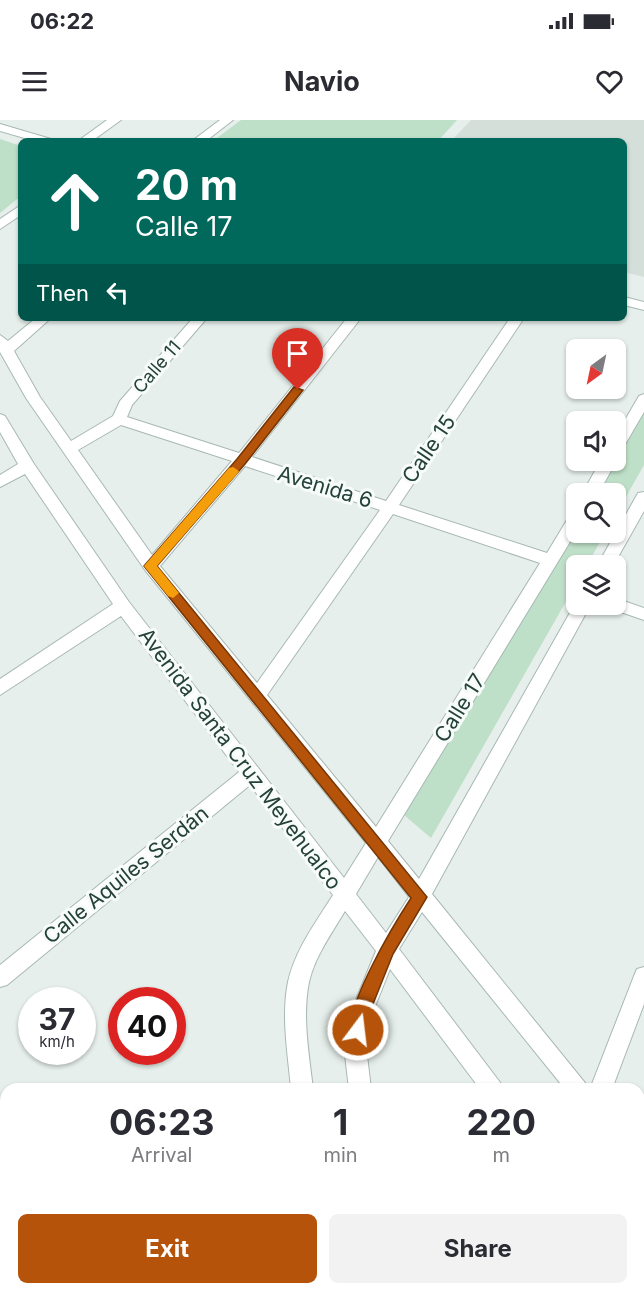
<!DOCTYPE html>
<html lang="en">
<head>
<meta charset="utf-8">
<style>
	:root { --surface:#fff; --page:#f2f2f3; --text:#2b2b33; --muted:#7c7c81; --accent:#b45309 }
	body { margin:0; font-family:Inter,sans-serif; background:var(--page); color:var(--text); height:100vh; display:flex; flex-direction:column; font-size:22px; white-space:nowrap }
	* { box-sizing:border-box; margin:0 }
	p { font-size:20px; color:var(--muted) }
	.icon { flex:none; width:33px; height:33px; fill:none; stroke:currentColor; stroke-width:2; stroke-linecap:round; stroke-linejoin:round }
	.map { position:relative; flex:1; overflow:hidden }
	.side { position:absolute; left:0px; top:963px; width:645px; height:212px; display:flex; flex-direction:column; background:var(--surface); border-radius:18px 18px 0 0; box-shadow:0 2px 4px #0004 }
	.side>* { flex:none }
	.top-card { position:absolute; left:18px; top:18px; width:609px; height:183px; border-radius:9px; box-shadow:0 2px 4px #0004; background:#00695c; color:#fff; overflow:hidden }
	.needle { width:39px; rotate:213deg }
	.buttons { position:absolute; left:566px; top:219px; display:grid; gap:12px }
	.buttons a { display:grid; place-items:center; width:60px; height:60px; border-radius:9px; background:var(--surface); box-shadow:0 2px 4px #0004; font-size:30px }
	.speed { position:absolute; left:18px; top:867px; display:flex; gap:12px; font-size:30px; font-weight:700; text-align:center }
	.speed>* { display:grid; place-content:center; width:78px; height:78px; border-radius:50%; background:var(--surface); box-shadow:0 2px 4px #0004; line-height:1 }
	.speed small { font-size:15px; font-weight:400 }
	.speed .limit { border:9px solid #d22; background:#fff; color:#111 }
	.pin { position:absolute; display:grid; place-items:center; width:51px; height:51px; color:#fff; margin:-62px -26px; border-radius:50% 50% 50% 0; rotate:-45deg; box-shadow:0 0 6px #0007 }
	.pin .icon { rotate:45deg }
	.me { position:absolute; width:66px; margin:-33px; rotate:15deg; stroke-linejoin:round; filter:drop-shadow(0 0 4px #0008) }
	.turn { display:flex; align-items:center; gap:21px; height:126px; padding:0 18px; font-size:27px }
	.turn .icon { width:78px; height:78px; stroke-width:2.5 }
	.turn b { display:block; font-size:42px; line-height:51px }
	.then { display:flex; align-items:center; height:57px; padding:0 18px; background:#0003; gap:12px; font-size:22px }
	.eta { display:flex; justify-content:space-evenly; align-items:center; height:102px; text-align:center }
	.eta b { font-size:36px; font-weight:700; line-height:42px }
	.cta { display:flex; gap:12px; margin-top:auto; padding:12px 18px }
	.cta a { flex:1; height:69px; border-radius:9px; background:var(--accent); color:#fff; font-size:24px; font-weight:700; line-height:69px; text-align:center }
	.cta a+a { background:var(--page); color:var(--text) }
	.status { display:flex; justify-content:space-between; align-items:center; height:42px; padding:0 30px; background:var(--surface); direction:ltr }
	.status svg { height:16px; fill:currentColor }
	header { display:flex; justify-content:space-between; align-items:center; height:78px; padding:0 18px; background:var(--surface); font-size:27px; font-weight:700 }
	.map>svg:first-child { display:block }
</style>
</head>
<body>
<div class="status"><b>06:22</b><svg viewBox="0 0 49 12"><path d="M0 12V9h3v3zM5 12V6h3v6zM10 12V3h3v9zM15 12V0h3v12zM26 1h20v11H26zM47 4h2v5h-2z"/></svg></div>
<header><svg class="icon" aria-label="menu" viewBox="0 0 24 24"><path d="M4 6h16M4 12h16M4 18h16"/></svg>Navio<svg class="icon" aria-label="heart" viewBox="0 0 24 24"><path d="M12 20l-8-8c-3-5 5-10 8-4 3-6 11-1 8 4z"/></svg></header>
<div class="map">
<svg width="644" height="1174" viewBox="0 0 644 1174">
	<rect width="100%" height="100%" fill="#e6efeb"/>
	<polygon fill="#d4dfda" points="471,0 644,0 644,157 624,152 624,21 451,21"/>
	<g fill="#bfe0c8">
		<polygon points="241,0 457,0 438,21 213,21"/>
		<polygon points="0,19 21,26 21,76 0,93"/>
		<polygon points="644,292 644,345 615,396 615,374 595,374"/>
		<polygon points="576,406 576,412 605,413 587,445 576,446 576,464 431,718 404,695"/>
	</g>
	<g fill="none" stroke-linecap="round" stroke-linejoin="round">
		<defs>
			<g id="minor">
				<polygon points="107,0 121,0 92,21 78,21"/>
				<polygon points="220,0 233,0 206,21 192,21"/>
				<polygon points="0,4 51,19 53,21 35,21 0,11"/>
				<polygon points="21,85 21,95 0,109 0,99"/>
				<polygon points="624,177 644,182 644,190 624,185"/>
				<path d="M36,198H51L14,231L40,277L71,321L113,296L120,281L193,198H207L132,285L127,297L239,333L347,198H361L252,337L386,381L510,198H524L399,385L547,433L570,395L576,394V412L388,721L419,759L576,482V484H591L432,774L590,969L634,856L637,849L644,847V884L612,969H565L422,792L399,829L505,969H480L390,849L372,894L366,927L371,969H349L344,927L350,894L376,831L345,791C332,813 315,836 309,862C302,897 309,934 313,969H291C288,934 281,897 288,862C295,830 316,802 333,775L250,665L7,865L0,867V845L239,652L121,496L0,575V559L113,484L25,354L0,367V355L18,344L0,312V294L5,296L34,344L129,482L344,758L366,723L145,450L26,278L0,232V215L8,221ZM121,305L232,341L152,435L78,330ZM245,346L380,390L257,563L160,446ZM393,394L540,443L376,707L267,575ZM378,737L409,777L386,813L356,774Z"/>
				<polygon points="644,274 644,292 620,333 615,335 615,317 639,276"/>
				<polygon points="615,337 617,340 598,374 582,374 601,340 615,340"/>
				<polygon points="644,372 644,391 613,446 597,446 638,373"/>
				<polygon points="615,478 644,488 644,500 609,488 607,484 615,484"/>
				<polygon points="639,1030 644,1032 644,1058 639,1056"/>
				<polygon points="0,1139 6,1141 6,1168 31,1168 33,1174 6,1174 0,1168"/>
				<polygon points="639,1144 644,1146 644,1174 633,1168 639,1168"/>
				<polygon points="309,1168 333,1168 334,1174 310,1174"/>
				<rect x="374" y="1168" width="24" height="6"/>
				<polygon points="557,1168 584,1168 582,1174 555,1174"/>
			</g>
		</defs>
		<use href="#minor" stroke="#a8b8b2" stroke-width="2"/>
		<use href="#minor" fill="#fff" fill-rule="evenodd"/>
	</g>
	<path fill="#b45309" stroke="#753606" stroke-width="1.5" d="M294,267L303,270L245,344L157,446L427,777L393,834L369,894L364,916L358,918L352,916C341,891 396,801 411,778L144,446L237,339Z"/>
	<polygon fill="#f59e0b" points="233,347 239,351 237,354 157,446 179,473 173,478 168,476 144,446 229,348"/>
	<g text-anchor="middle" stroke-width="6" stroke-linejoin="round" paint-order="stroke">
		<g font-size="18" fill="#24423a" stroke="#f7fbf9">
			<text transform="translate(157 247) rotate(-49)" y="6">Calle 11</text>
		</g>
		<g font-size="21" fill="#24423a" stroke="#f7fbf9">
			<text transform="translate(429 329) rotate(-56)" y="7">Calle 15</text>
			<text transform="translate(325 367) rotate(17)" y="7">Avenida 6</text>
			<text transform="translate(460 588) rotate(-58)" y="7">Calle 17</text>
			<text transform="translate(240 639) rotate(53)" y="7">Avenida Santa Cruz Meyehualco</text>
			<text transform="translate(126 755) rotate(-39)" y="7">Calle Aquiles Serdán</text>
		</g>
	</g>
</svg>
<div class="buttons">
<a><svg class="needle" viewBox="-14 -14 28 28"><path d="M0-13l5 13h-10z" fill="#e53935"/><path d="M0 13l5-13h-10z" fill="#7c7c81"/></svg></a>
<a><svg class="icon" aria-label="sound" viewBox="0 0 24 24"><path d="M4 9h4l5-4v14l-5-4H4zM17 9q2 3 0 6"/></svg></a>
<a><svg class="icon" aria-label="search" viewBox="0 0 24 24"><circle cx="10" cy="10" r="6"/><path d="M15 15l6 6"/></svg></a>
<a><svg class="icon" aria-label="layers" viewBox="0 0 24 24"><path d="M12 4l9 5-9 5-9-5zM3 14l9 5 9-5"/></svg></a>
</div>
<div class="speed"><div>37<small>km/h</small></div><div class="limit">40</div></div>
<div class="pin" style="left:298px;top:270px;background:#d93025"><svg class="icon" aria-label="arrive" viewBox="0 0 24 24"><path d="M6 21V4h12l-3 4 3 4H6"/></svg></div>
<svg class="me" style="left:358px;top:910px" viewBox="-20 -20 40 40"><circle r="17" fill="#b45309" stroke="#fff" stroke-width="3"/><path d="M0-11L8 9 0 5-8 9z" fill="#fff"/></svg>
<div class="top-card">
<div class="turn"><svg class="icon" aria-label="ahead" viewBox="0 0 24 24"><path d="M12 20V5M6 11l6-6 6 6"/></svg><div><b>20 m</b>Calle 17</div></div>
<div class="then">Then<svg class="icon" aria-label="left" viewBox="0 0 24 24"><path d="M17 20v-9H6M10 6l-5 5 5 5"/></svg></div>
</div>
<section class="side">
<div class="eta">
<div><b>06:23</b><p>Arrival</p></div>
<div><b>1</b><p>min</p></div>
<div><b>220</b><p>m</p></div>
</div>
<div class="cta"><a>Exit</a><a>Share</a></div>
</section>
</div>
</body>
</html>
